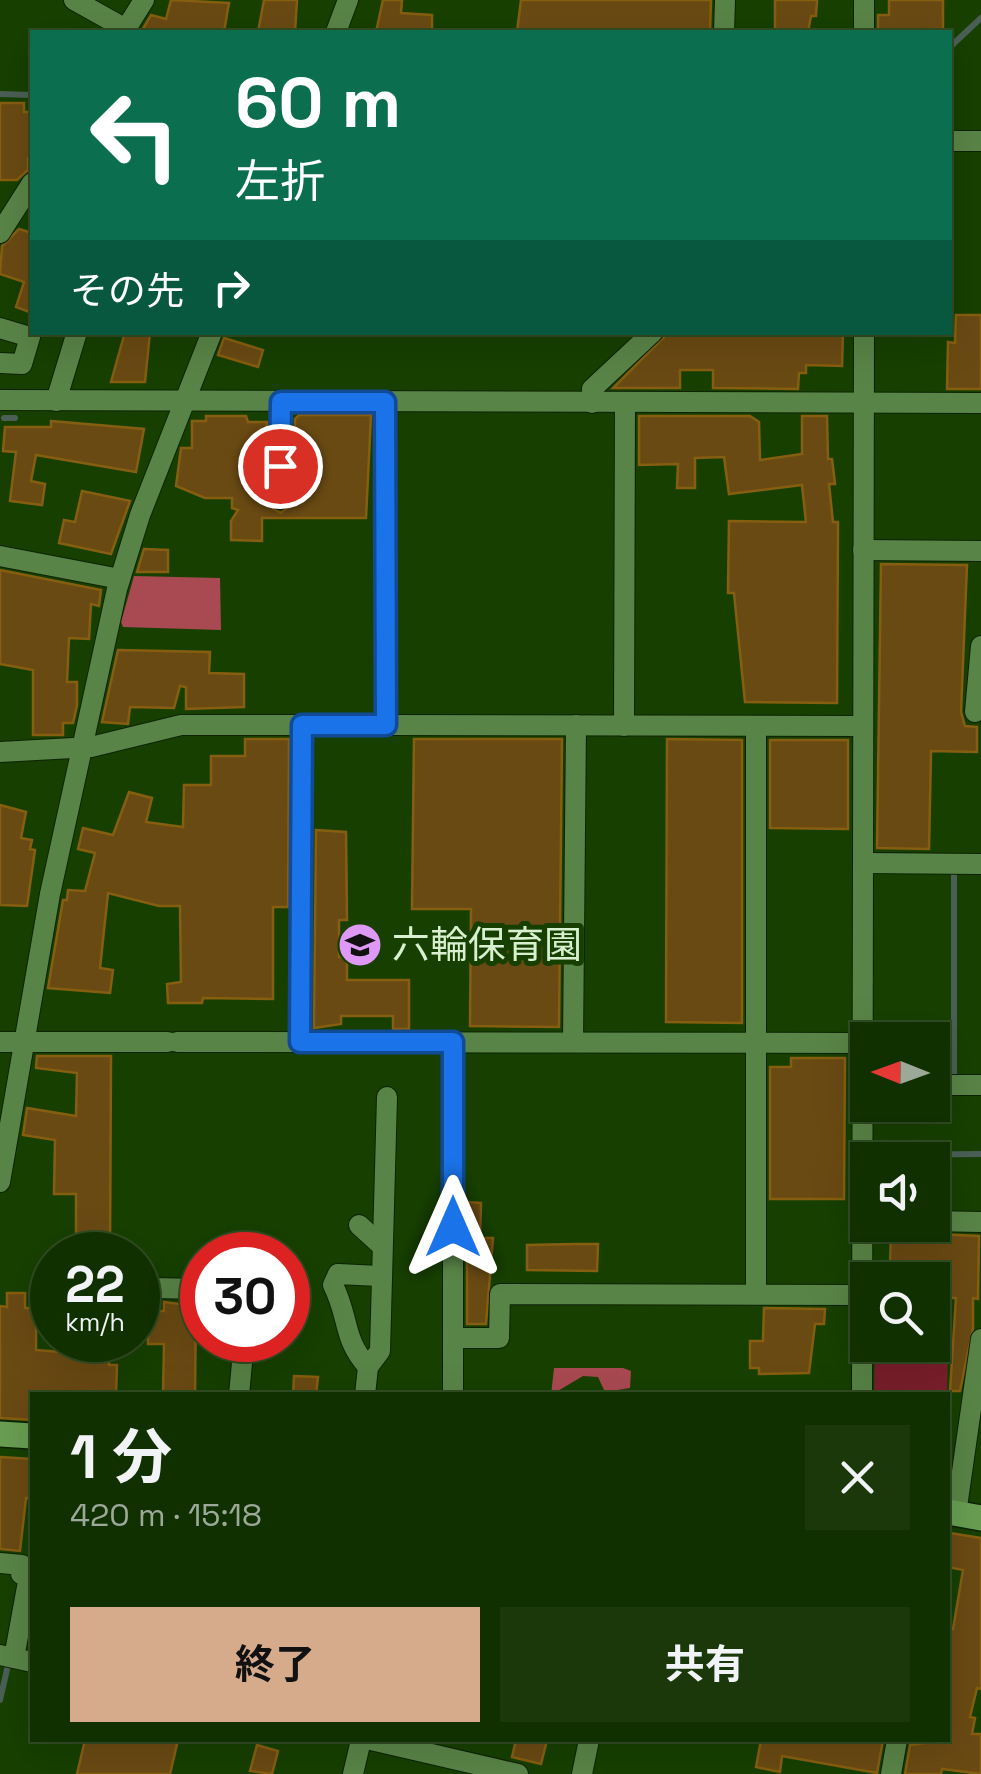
<!DOCTYPE html>
<html lang="ja">
<head>
<meta charset="utf-8">
<style>
	:root { --surface:#113000; --page:#1a380a; --text:#f1f3f6; --muted:#9ca999; --line:#304b22; --accent:#d6ab8b }
	body { margin:0; font-family:"Space Grotesk","Noto Sans JP",sans-serif; background:var(--page); color:var(--text); height:100vh; display:flex; flex-direction:column; font-size:38px; white-space:nowrap }
	* { box-sizing:border-box; margin:0 }
	p { font-size:32px; color:var(--muted) }
	.icon { flex:none; width:55px; height:55px; fill:none; stroke:currentColor; stroke-width:2; stroke-linecap:round; stroke-linejoin:round }
	.map { position:relative; flex:1; overflow:hidden }
	.drawer { position:absolute; left:30px; top:1392px; width:920px; height:350px; display:flex; flex-direction:column; background:var(--surface); border-radius:0px; box-shadow:0 10px 40px #0002,0 0 0 2px var(--line) }
	.drawer>* { flex:none }
	.top-card { position:absolute; left:30px; top:30px; width:922px; height:305px; border-radius:0px; box-shadow:0 10px 40px #0002,0 0 0 2px var(--line); background:#0b6e4f; color:#fff; overflow:hidden }
	.needle { width:65px; rotate:271deg }
	.fabs { position:absolute; left:850px; top:1022px; display:grid; gap:20px }
	.fabs a { display:grid; place-items:center; width:100px; height:100px; border-radius:0px; background:var(--surface); box-shadow:0 10px 40px #0002,0 0 0 2px var(--line); font-size:50px }
	.speed { position:absolute; left:30px; top:1232px; display:flex; gap:20px; font-size:50px; font-weight:700; text-align:center }
	.speed>* { display:grid; place-content:center; width:130px; height:130px; border-radius:50%; background:var(--surface); box-shadow:0 10px 40px #0002,0 0 0 2px var(--line); line-height:1 }
	.speed small { font-size:25px; font-weight:400 }
	.speed .limit { border:15px solid #d22; background:#fff; color:#111 }
	.pin { position:absolute; display:grid; place-items:center; width:85px; height:85px; color:#fff; margin:-42px; border:5px solid #fff; border-radius:50%; box-shadow:0 2px 10px #0007 }
	.me { position:absolute; width:110px; margin:-55px; rotate:0deg; stroke-linejoin:round; filter:drop-shadow(0 0 8px #0008) }
	.turn { display:flex; align-items:center; gap:35px; height:210px; padding:0 40px; font-size:45px }
	.turn .icon { width:130px; height:130px; stroke-width:2.5 }
	.turn b { display:block; font-size:70px; line-height:85px }
	.then { display:flex; align-items:center; height:95px; padding:0 40px; background:#0003; gap:20px; font-size:38px }
	.round { display:grid; place-items:center; flex:none; width:105px; height:105px; border-radius:0px; background:var(--page) }
	.head { display:flex; align-items:center; justify-content:space-between; height:170px; padding:0 40px }
	h1 { font-size:60px; font-weight:700; line-height:75px }
	.button { display:flex; gap:20px; margin-top:auto; padding:20px 40px }
	.button a { flex:1; height:115px; border-radius:0px; background:var(--accent); color:#111; font-size:40px; font-weight:700; line-height:115px; text-align:center }
	.button a+a { background:var(--page); color:var(--text) }
	.map>svg:first-child { display:block }
</style>
</head>
<body>
<div class="map">
<svg width="981" height="1774" viewBox="0 0 981 1774">
	<rect width="100%" height="100%" fill="#174000"/>
	<polygon fill="#7b1f2c" points="948,1343 947,1395 874,1395 875,1345"/>
	<g fill="#a94951">
		<polygon points="134,576 220,578 221,630 123,627 121,622"/>
		<polygon points="554,1368 623,1368 631,1371 630,1388 605,1392 598,1377 583,1376 551,1395"/>
	</g>
	<g fill="none" stroke-linecap="round" stroke-linejoin="round">
		<g stroke="#4b5f56" stroke-width="6">
			<polyline points="950,47 981,18"/>
			<polyline points="0,94 32,95"/>
			<polyline points="4,418 15,418"/>
			<polyline points="954,1079 954,871"/>
			<polyline points="879,1155 981,1154"/>
			<polyline points="0,1700 8,1665"/>
		</g>
	</g>
	<g fill="#6a4a13" stroke="#865e0f" stroke-width="2.5">
		<polygon points="171,0 229,3 224,32 141,32 151,15 166,19"/>
		<polygon points="264,0 297,0 295,32 258,32"/>
		<polygon points="383,0 402,0 401,13 432,15 432,32 376,32"/>
		<polygon points="521,0 711,0 710,32 517,32"/>
		<polygon points="775,0 817,0 816,16 811,16 808,32 775,32"/>
		<polygon points="889,0 943,0 943,29 878,32 878,15 889,15"/>
		<polygon points="0,103 24,103 24,112 32,112 32,158 28,158 28,170 17,180 0,180"/>
		<polygon points="19,229 32,233 32,313 16,307 24,282 0,274 2,246"/>
		<polygon points="956,315 981,315 981,389 947,389 948,342 955,343"/>
		<polygon points="125,332 150,332 145,382 111,382"/>
		<polygon points="669,332 843,332 842,366 806,365 806,373 799,373 798,389 713,388 713,370 680,370 680,388 613,388"/>
		<polygon points="224,338 263,350 258,367 218,355"/>
		<polygon points="299,415 371,415 366,518 262,518 262,541 231,540 231,521 238,510 232,508 232,498 205,498 176,486 181,448 192,448 192,421 206,421 206,416 246,416 248,422 267,422 262,502 281,513 294,500 295,419"/>
		<polygon points="639,416 750,416 759,422 760,460 802,454 802,416 827,416 828,459 832,459 835,484 829,484 833,522 838,522 837,703 745,702 734,593 728,593 729,521 806,522 802,485 729,494 724,457 695,458 695,488 677,488 678,464 639,465"/>
		<polygon points="51,421 144,429 136,472 36,455 31,481 45,484 42,505 10,501 16,452 3,451 5,427 51,427"/>
		<polygon points="82,491 130,501 111,554 59,543 64,520 75,522"/>
		<polygon points="144,549 168,550 168,572 137,572"/>
		<polygon points="881,564 967,565 961,712 965,726 977,727 977,752 931,751 929,849 877,848"/>
		<polygon points="0,570 101,590 99,606 91,604 89,639 69,638 67,682 77,682 77,705 73,723 63,723 63,735 33,735 33,670 0,664"/>
		<polygon points="118,650 210,652 209,673 244,674 244,707 186,709 186,687 180,686 174,708 130,707 128,724 102,722"/>
		<polygon points="245,739 289,739 288,907 273,907 273,999 203,998 202,1003 168,1003 167,984 181,982 180,906 159,906 108,893 100,968 113,970 110,993 48,988 63,900 67,900 68,890 85,891 95,853 78,849 83,828 113,835 129,792 152,798 146,822 183,827 184,785 211,785 211,756 245,756"/>
		<polygon points="414,739 562,739 559,1027 470,1026 471,909 412,909"/>
		<polygon points="667,739 742,740 742,1023 666,1022"/>
		<polygon points="770,740 848,740 848,829 770,828"/>
		<polygon points="0,805 26,812 21,838 32,840 30,849 35,850 27,906 0,905"/>
		<polygon points="316,830 346,832 347,920 339,920 339,957 347,957 347,980 409,980 409,1029 393,1029 393,1016 341,1016 341,1024 314,1028"/>
		<polygon points="37,1056 111,1056 110,1255 76,1255 76,1194 54,1194 55,1140 23,1135 27,1108 76,1116 77,1073 36,1068"/>
		<polygon points="791,1058 845,1058 844,1199 770,1199 770,1067 791,1067"/>
		<polygon points="467,1202 481,1203 480,1238 493,1238 486,1324 467,1324"/>
		<polygon points="891,1232 979,1236 978,1299 973,1298 973,1328 960,1391 950,1391 956,1298 932,1298 932,1280 881,1280 881,1263 890,1263"/>
		<polygon points="576,1244 598,1244 597,1271 527,1270 527,1245"/>
		<polygon points="7,1293 25,1293 25,1308 36,1308 36,1350 75,1353 75,1340 109,1340 109,1365 117,1365 116,1395 32,1395 32,1420 0,1418 0,1306 7,1307"/>
		<polygon points="164,1302 196,1306 195,1395 163,1395 164,1344 148,1344 147,1311 164,1311"/>
		<polygon points="764,1308 825,1309 824,1324 815,1324 809,1373 759,1374 759,1368 750,1368 750,1341 763,1341"/>
		<polygon points="294,1376 318,1377 316,1395 293,1395"/>
		<polygon points="0,1457 32,1459 32,1498 26,1498 20,1551 0,1549"/>
		<polygon points="950,1533 981,1538 981,1689 977,1688 970,1717 975,1718 972,1734 981,1734 981,1774 942,1769 941,1774 905,1774 910,1745 948,1740 948,1627 953,1629 963,1570 948,1567"/>
		<polygon points="85,1740 178,1740 170,1774 77,1774"/>
		<polygon points="516,1740 547,1740 541,1764 512,1757"/>
		<polygon points="761,1740 883,1740 877,1773 782,1756 780,1772 756,1767"/>
		<polygon points="257,1745 278,1751 272,1774 250,1771"/>
	</g>
	<g fill="none" stroke-linecap="round" stroke-linejoin="round">
		<defs>
			<g id="minor">
				<polyline points="74,0 126,29"/>
				<polyline points="124,32 144,0"/>
				<polyline points="336,32 348,0"/>
				<polyline points="724,32 725,0"/>
				<polyline points="864,32 864,0"/>
				<polyline points="950,141 981,141"/>
				<polyline points="0,233 32,183"/>
				<polyline points="0,328 30,337 22,364 0,363"/>
				<polyline points="0,400 981,403"/>
				<polyline points="56,401 77,332"/>
				<polyline points="592,403 592,389 653,332"/>
				<polyline points="280,499 281,402"/>
				<polyline points="863,550 981,551"/>
				<polyline points="0,556 120,579"/>
				<polyline points="975,712 981,646"/>
				<polyline points="386,725 863,726"/>
				<polyline points="624,726 625,403"/>
				<polyline points="0,752 91,747 181,725 386,725 385,402"/>
				<polyline points="863,863 981,864"/>
				<polyline points="0,1042 168,1042"/>
				<polyline points="177,1042 863,1043"/>
				<polyline points="300,1042 303,725"/>
				<polyline points="453,1042 453,1395"/>
				<polyline points="573,1042 576,725"/>
				<polyline points="932,1085 981,1085"/>
				<polyline points="0,1182 50,894 117,589 140,515 212,332"/>
				<polyline points="932,1221 981,1222"/>
				<polyline points="359,1225 382,1246"/>
				<polyline points="154,1288 199,1289 202,1294"/>
				<polyline points="756,1294 756,726"/>
				<polyline points="453,1338 499,1338 500,1294 862,1295"/>
				<polyline points="235,1340 243,1352 239,1395"/>
				<path d="M368,1367C342,1338 350,1319 333,1285L338,1274L379,1276"/>
				<polyline points="365,1395 368,1367 380,1351 387,1097"/>
				<polyline points="862,1395 864,332"/>
				<polyline points="956,1514 981,1339"/>
				<polyline points="0,1563 22,1565 21,1574 32,1576"/>
				<polyline points="0,1655 32,1662"/>
				<polyline points="14,1658 29,1576"/>
				<polyline points="371,1740 518,1774"/>
				<polyline points="353,1774 361,1740"/>
				<polyline points="582,1774 589,1740"/>
				<polyline points="891,1774 897,1740"/>
			</g>
			<g id="major">
				<polyline points="0,1434 32,1436"/>
				<polyline points="948,1512 981,1518"/>
			</g>
		</defs>
		<use href="#minor" stroke="#0d2304" stroke-width="22"/>
		<use href="#major" stroke="#0d2304" stroke-width="28"/>
		<use href="#minor" stroke="#598447" stroke-width="20"/>
		<use href="#major" stroke="#689e52" stroke-width="25"/>
	</g>
	<g fill="none" stroke-linecap="round" stroke-linejoin="round">
		<defs>
			<polyline id="route" points="280,466 281,402 385,402 386,725 302,725 300,1042 453,1042 453,1227"/>
		</defs>
		<use href="#route" stroke="#114b97" stroke-width="25"/>
		<use href="#route" stroke="#1a73e8" stroke-width="18"/>
	</g>
	<defs>
		<symbol id="school-disc" viewBox="-11 -11 22 22"><circle r="9.5" fill="#dd99f4" stroke="#174000"/><path d="M0-5L7-2L0 1L-7-2ZM-4 1L0 2.5L4 1V4Q0 6-4 4Z" fill="#111"/></symbol>
	</defs>
	<g fill-rule="evenodd">
		<use href="#school-disc" x="335" y="920" width="50" height="50"/>
	</g>
	<g text-anchor="middle" stroke-width="10" stroke-linejoin="round" paint-order="stroke">
		<g font-size="38" fill="#d8f0cf" stroke="#174000" text-anchor="start">
			<text x="392" y="958">六輪保育園</text>
		</g>
	</g>
</svg>
<div class="fabs">
<a><svg class="needle" viewBox="-14 -14 28 28"><path d="M0-13l5 13h-10z" fill="#e53935"/><path d="M0 13l5-13h-10z" fill="#9ca999"/></svg></a>
<a><svg class="icon" aria-label="sound" viewBox="0 0 24 24"><path d="M4 9h4l5-4v14l-5-4H4zM17 9q2 3 0 6"/></svg></a>
<a><svg class="icon" aria-label="search" viewBox="0 0 24 24"><circle cx="10" cy="10" r="6"/><path d="M15 15l6 6"/></svg></a>
</div>
<div class="speed"><div>22<small>km/h</small></div><div class="limit">30</div></div>
<div class="pin" style="left:280px;top:466px;background:#d93025"><svg class="icon" aria-label="arrive" viewBox="0 0 24 24"><path d="M6 21V4h12l-3 4 3 4H6"/></svg></div>
<svg class="me" style="left:453px;top:1227px" viewBox="-20 -20 40 40"><path d="M0-17L14 15 0 8-14 15z" fill="#1a73e8" stroke="#fff" stroke-width="4"/></svg>
<div class="top-card">
<div class="turn"><svg class="icon" aria-label="left" viewBox="0 0 24 24"><path d="M17 20v-9H6M10 6l-5 5 5 5"/></svg><div><b>60 m</b>左折</div></div>
<div class="then">その先<svg class="icon" aria-label="right" viewBox="0 0 24 24"><path d="M7 20v-9h11M14 6l5 5-5 5"/></svg></div>
</div>
<section class="drawer">
<div class="head"><div><h1>1 分</h1><p>420 m · 15:18</p></div><a class="round"><svg class="icon" aria-label="close" viewBox="0 0 24 24"><path d="M6 6l12 12M18 6L6 18"/></svg></a></div>
<div class="button"><a>終了</a><a>共有</a></div>
</section>
</div>
</body>
</html>
